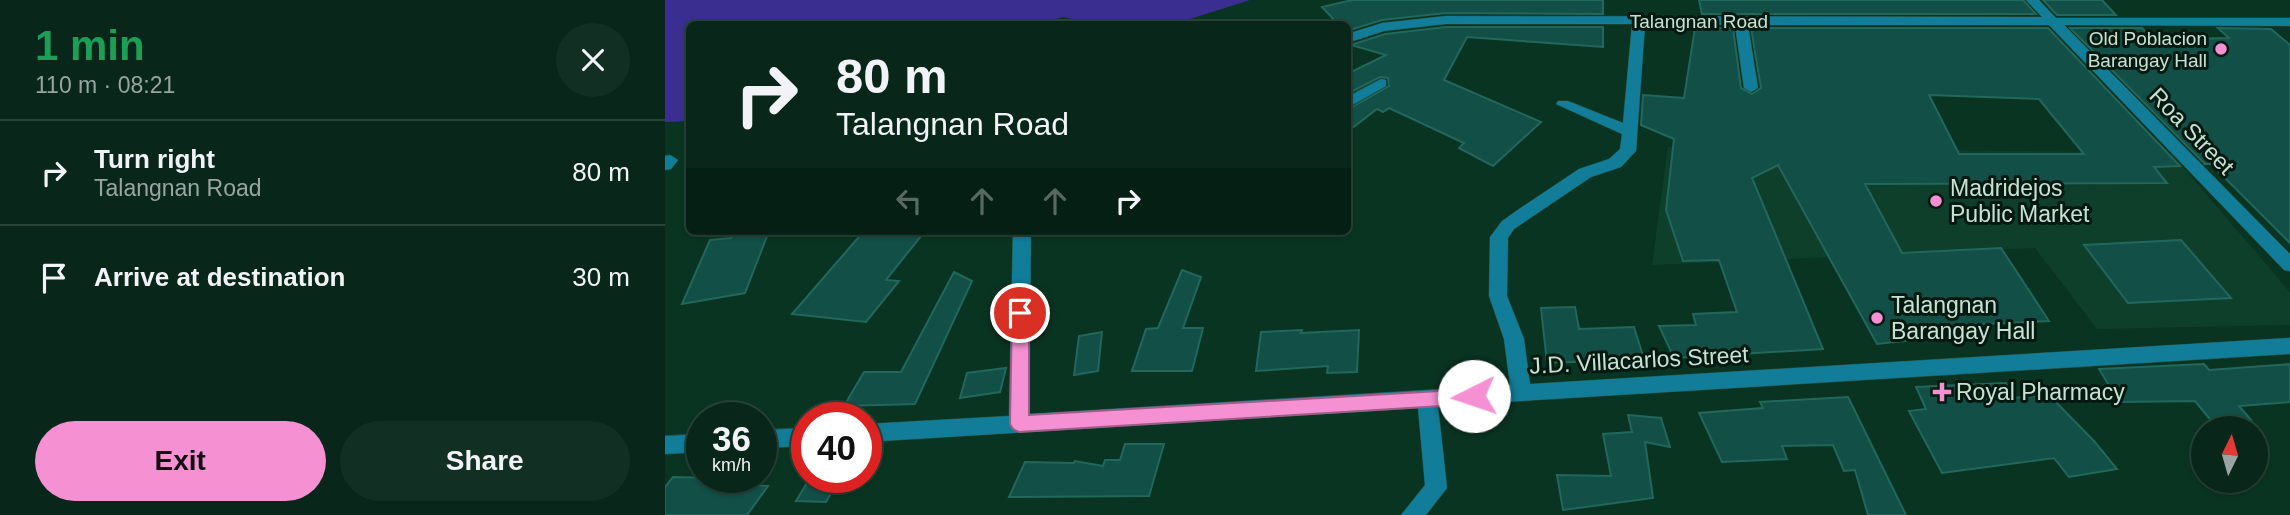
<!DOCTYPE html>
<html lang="en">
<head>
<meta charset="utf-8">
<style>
	:root { --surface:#08271a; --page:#112f23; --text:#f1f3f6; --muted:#98a5a2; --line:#294439; --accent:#f591d3 }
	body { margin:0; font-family:Helvetica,sans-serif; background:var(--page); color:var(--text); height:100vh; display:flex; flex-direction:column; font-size:26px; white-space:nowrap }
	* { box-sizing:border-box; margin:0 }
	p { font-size:23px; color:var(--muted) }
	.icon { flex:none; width:38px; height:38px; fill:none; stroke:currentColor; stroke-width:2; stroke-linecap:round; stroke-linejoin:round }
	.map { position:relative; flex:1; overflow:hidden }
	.drawer { display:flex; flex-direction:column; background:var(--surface); width:665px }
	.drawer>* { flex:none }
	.hud { position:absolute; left:21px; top:21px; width:665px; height:214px; border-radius:10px; box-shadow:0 2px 5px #0004,0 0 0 2px var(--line); background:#08271a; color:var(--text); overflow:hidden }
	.needle { width:46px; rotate:5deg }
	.buttons { position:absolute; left:1526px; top:416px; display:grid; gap:14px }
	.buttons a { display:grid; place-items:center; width:77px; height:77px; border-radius:50%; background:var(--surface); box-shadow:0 2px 5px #0004,0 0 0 2px var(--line); font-size:35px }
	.speed { position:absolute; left:21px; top:402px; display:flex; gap:14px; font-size:35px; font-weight:700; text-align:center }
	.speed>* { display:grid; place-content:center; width:91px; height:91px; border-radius:50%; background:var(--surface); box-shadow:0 2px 5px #0004,0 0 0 2px var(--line); line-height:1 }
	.speed small { font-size:18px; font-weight:400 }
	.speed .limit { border:10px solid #d22; background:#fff; color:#111 }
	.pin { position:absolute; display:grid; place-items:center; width:60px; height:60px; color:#fff; margin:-30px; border:4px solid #fff; border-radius:50%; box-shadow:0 2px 7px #0007 }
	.me { position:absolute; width:77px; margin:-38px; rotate:266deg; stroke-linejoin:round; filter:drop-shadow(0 0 5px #0008) }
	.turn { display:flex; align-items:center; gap:24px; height:147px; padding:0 35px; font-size:32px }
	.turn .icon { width:91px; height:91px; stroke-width:2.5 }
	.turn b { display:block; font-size:49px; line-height:60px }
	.lanes { display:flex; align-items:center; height:66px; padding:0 35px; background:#0003; justify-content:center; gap:35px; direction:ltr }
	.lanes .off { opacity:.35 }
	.round { display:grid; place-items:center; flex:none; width:74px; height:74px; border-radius:37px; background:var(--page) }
	.headline { display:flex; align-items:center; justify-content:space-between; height:119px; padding:0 35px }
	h1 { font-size:42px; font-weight:700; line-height:52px; color:#1e9e55 }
	.primary-button { display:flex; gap:14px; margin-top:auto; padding:14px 35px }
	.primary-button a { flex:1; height:80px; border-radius:42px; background:var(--accent); color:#111; font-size:28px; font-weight:700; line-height:80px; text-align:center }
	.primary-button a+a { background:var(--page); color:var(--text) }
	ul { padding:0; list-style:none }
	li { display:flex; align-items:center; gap:21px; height:105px; padding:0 35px; border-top:2px solid var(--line) }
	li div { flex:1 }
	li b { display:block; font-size:26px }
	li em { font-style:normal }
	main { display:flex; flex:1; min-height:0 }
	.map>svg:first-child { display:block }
</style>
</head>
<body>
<main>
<section class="drawer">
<div class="headline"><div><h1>1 min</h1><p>110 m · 08:21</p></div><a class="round"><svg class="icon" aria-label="close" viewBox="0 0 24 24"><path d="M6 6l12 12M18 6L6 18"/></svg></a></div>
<ul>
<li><svg class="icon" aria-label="right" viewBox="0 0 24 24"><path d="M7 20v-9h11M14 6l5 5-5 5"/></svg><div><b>Turn right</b><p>Talangnan Road</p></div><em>80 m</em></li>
<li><svg class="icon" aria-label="arrive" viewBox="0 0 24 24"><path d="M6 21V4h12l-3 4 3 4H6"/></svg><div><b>Arrive at destination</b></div><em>30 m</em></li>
</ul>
<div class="primary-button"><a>Exit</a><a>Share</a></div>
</section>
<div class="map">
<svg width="1625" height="515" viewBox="0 0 1625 515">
	<rect width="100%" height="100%" fill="#0a3422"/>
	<polygon fill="#0d3f2a" points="1003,147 1506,153 1625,292 1625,325 1432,329 1370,248 987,265"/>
	<polygon fill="#3a2f91" points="0,0 585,0 509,24 427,24 399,17 366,24 24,24 24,121 0,122"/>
	<g fill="#124f46" stroke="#22675c" stroke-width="2" fill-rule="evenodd">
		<polygon points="687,0 938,0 938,14 781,13 717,20 682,31 682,24 673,24 657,7"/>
		<polygon points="1034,0 1358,0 1371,14 1037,14"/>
		<polygon points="1378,0 1437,0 1451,15 1392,15"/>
		<polygon points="781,27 938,27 938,47 802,37 779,80 876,122 828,166 794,148 799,143 724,108 718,112 712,109 682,132 682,110 724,86 723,78 715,77 682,94 682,74 721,55 686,45 720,34"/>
		<path d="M1030,28H1068L1076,88L1087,94L1096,88L1086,28H1383L1515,166L1489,167L1502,183L1200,184L1237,253L1336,248L1384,321L1233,328L1240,341L1212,344L1113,165L1087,178L1158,349L1009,358L994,326L1031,325L1028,314L1072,312L1054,260L1018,261L1001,210L1009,139L976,125L978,95L1019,98ZM1264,95L1374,99L1419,154H1294Z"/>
		<polygon points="1405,28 1477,28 1489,40 1564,38 1553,28 1606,29 1625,45 1625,243 1546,164 1540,164"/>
		<polygon points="72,231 104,231 80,293 17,304 45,240 66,238"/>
		<polygon points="199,231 256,236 221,280 234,281 201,322 127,314"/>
		<polygon points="1516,240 1566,298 1463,303 1419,245"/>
		<polygon points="517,270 536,277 518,328 538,328 527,371 467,371 481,329 493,328"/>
		<polygon points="289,272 307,281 250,404 179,406 199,372 236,372"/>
		<polygon points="910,307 914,329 969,327 979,359 882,363 876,308"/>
		<polygon points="637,330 636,333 694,330 692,372 662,373 663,366 591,371 596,332"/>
		<polygon points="437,332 433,371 409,375 414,336"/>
		<polygon points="1539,364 1544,370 1625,364 1625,402 1574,406 1586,420 1548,423 1530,401 1454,402 1434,369"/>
		<polygon points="341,368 335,392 295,398 302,373"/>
		<polygon points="1341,383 1347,398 1384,395 1429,441 1452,469 1404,477 1389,458 1277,473 1244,411 1261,409 1251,387"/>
		<polygon points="1183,397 1241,515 1203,515 1190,470 1179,471 1168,445 1117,446 1122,459 1057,462 1034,413 1098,408 1095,402"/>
		<polygon points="963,415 996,418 1005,447 980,442 988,498 898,510 892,475 946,476 938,434 967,432"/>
		<polygon points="460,444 499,444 484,496 344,497 360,462 409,463 410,461 438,466 440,460 455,460"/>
		<polygon points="8,477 48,478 46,481 103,486 82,515 0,515 0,487"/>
		<polygon points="145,478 175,478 161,502 131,501"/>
	</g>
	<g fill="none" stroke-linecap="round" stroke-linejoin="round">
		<defs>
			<g id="minor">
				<polygon points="1361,0 1374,0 1391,18 1625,18 1625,26 1399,25 1625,254 1625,271 1619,270 1384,25 1083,25 1093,88 1086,92 1079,88 1070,25 980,24 971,151 956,167 926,177 849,229 843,238 842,296 859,339 865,384 1625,338 1625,354 773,406 782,488 761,515 736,515 760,485 753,408 201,442 201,424 344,416 348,231 366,231 364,414 845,385 839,339 824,296 825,237 837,221 857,207 914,169 944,159 955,149 957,134 891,104 893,101 903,101 958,123 967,24 781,24 719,31 682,43 682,34 717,23 781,16 1377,17"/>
				<polygon points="716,79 721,80 721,86 682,108 682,97"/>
				<polygon points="5,155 13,160 6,169 0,170 0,156"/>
				<polygon points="142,428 142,446 96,448 96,430"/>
				<polygon points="37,434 37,452 0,454 0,436"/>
			</g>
		</defs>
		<use href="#minor" stroke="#28503e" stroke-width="1"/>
		<use href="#minor" fill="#117d99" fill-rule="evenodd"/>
	</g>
	<polygon fill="#f591d3" stroke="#9f5e89" stroke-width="2" points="355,307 364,313 364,415 809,389 818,396 809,404 354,432 348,429 345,424 347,313"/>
	<g fill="#f591d3" stroke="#04190f" stroke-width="2.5">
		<circle cx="1556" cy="49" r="7"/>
		<circle cx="1271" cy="201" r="7"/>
		<circle cx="1212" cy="318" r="7"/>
		<path d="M1273.5 381.5h7v7h7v7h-7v7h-7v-7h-7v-7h7z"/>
	</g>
	<g text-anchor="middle" stroke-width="6" stroke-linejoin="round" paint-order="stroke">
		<g font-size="19" fill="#c7e2d3" stroke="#04190f">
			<text x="1034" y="28">Talangnan Road</text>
		</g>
		<g font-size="19" fill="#c7e2d3" stroke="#04190f" text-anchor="end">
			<text x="1542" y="45">Old Poblacion<tspan x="1542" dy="22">Barangay Hall</tspan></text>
		</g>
		<g font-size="23" fill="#c7e2d3" stroke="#04190f">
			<text transform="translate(1527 131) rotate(46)" y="8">Roa Street</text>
			<text transform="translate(974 360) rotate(-3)" y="8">J.D. Villacarlos Street</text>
		</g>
		<g font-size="23" fill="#c7e2d3" stroke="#04190f" text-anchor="start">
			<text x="1285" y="196">Madridejos<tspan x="1285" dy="26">Public Market</tspan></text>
			<text x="1226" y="313">Talangnan<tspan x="1226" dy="26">Barangay Hall</tspan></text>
			<text x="1291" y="400">Royal Pharmacy</text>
		</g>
	</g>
</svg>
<div class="buttons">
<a><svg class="needle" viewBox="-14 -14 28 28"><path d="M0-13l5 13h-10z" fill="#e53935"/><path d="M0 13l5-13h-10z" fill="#98a5a2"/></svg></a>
</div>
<div class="speed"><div>36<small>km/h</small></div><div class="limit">40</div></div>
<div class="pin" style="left:355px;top:313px;background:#d93025"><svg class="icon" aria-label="arrive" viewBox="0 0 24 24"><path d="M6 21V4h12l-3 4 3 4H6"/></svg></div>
<svg class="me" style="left:809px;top:396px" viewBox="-20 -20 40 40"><circle r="19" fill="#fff"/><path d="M0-13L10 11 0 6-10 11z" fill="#f591d3"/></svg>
<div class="hud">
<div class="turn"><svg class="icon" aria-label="right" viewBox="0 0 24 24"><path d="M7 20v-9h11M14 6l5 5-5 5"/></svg><div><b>80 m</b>Talangnan Road</div></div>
<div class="lanes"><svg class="icon off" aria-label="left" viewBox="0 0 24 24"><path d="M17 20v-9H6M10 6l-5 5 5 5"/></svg><svg class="icon off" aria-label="ahead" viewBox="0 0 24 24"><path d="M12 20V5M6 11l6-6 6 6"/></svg><svg class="icon off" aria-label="ahead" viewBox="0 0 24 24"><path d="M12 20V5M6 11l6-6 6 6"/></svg><svg class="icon" aria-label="right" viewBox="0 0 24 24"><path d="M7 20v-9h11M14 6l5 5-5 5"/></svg></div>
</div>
</div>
</main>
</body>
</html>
